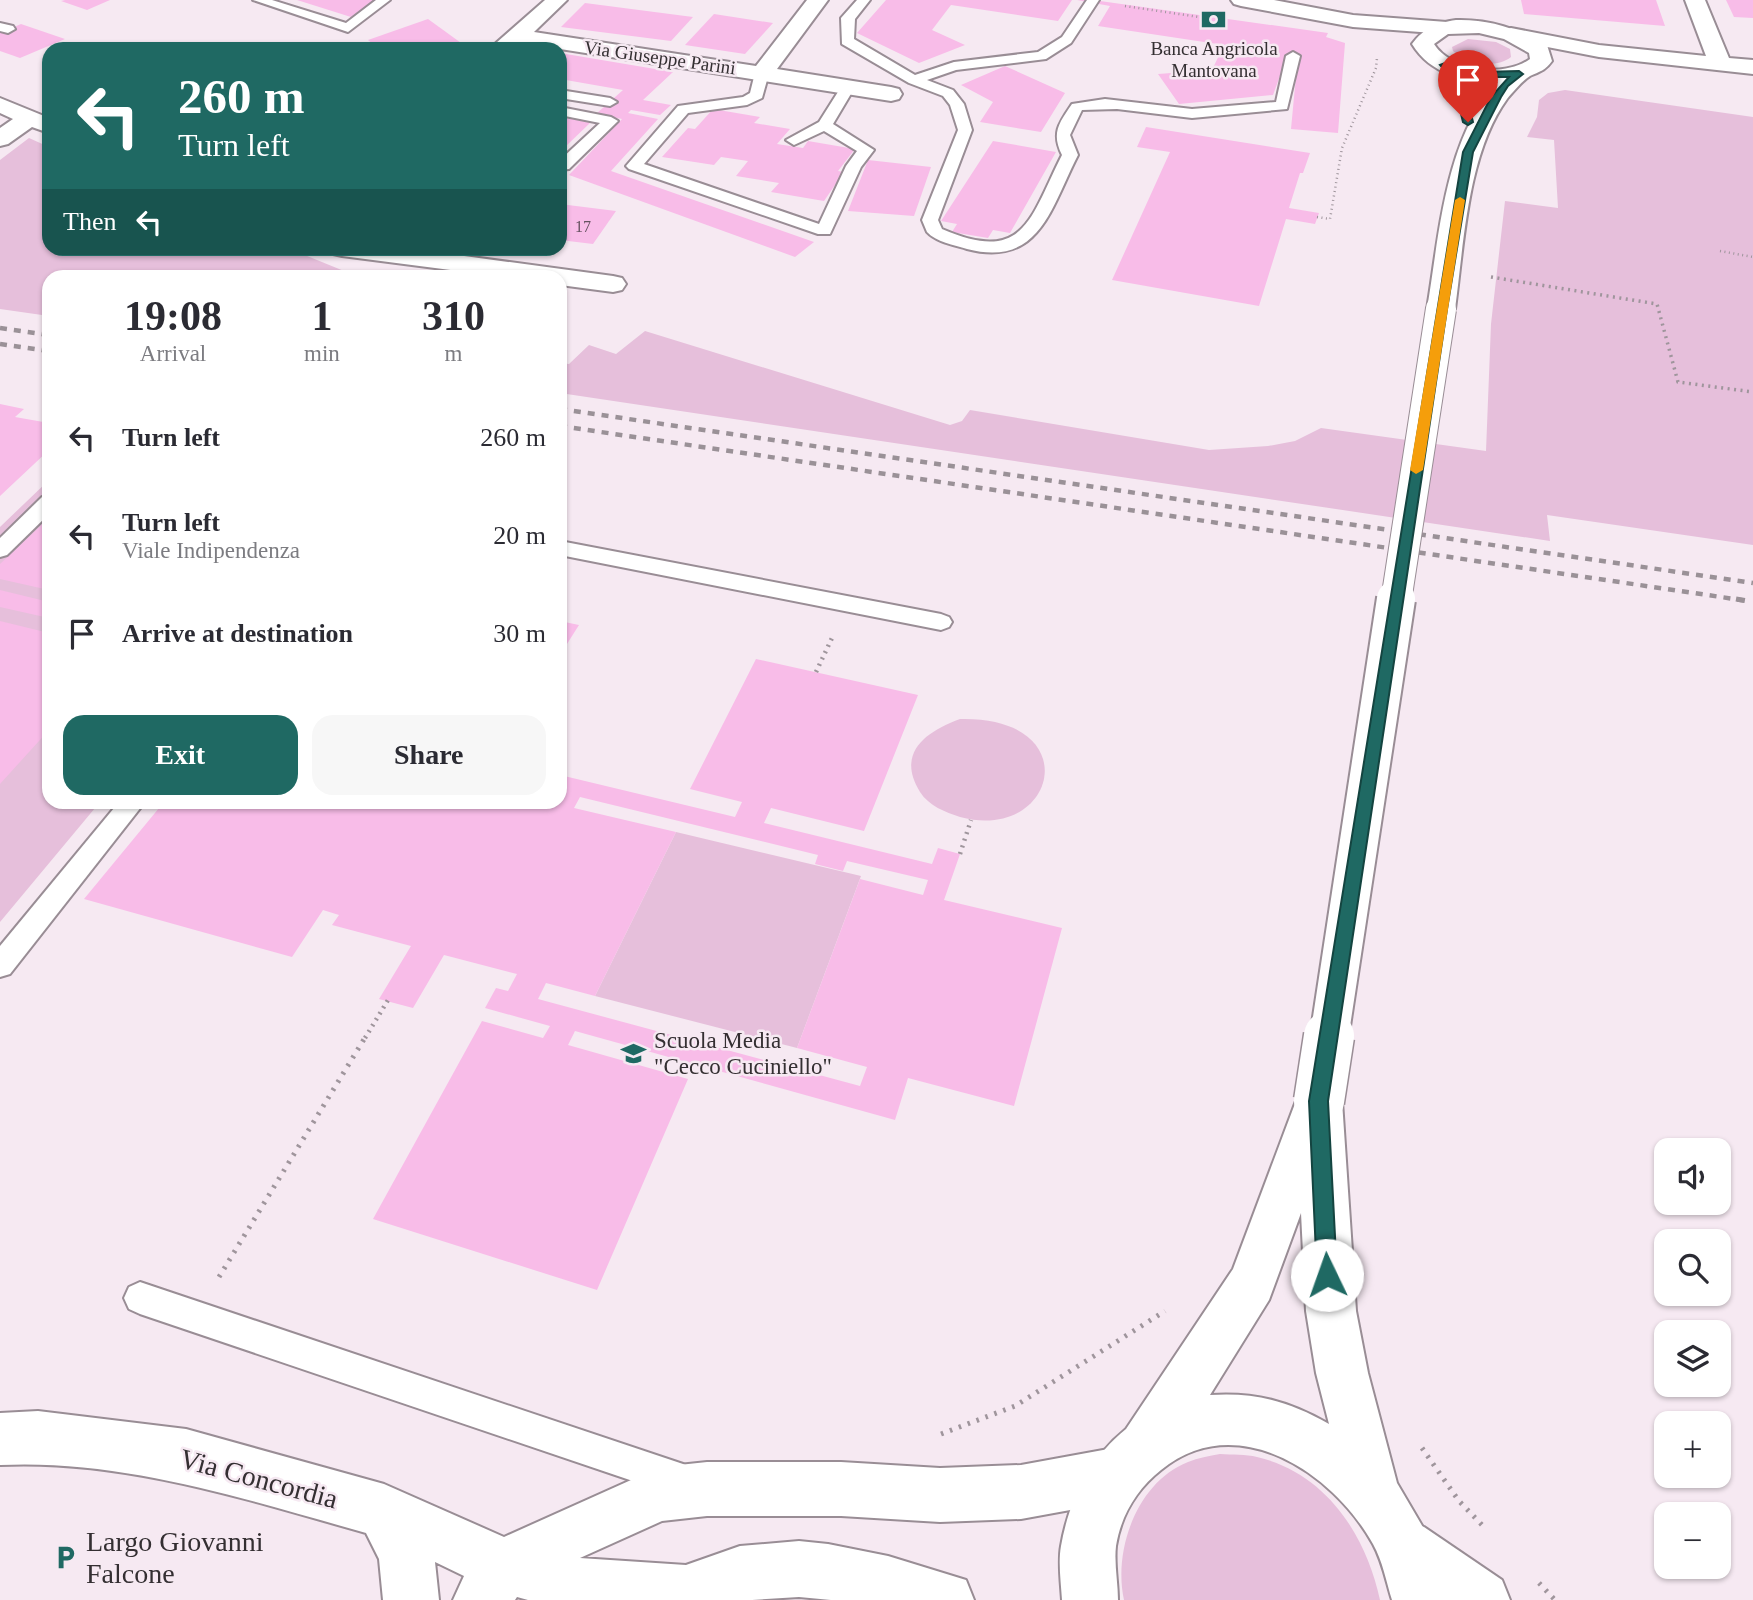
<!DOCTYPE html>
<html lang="en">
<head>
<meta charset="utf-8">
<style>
	:root { --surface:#fff; --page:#f7f7f7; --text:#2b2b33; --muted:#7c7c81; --accent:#1f6963 }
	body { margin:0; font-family:Georgia,serif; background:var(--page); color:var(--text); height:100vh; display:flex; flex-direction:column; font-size:26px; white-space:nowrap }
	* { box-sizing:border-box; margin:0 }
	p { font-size:23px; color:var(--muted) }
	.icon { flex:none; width:38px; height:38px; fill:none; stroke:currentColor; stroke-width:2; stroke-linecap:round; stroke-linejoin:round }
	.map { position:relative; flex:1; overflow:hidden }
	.side { position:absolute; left:42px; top:270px; width:525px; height:539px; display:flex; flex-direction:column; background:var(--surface); border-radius:21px; box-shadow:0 2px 5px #0004 }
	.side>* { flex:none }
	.top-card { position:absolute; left:42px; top:42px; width:525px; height:214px; border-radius:21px; box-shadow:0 2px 5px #0004; background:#1f6963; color:#fff; overflow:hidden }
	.buttons { position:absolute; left:1654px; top:1138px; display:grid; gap:14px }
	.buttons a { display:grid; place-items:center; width:77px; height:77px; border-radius:14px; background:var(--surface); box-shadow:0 2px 5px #0004; font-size:35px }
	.pin { position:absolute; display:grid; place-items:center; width:60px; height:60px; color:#fff; margin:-72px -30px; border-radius:50% 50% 50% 0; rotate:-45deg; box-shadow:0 0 7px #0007 }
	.pin .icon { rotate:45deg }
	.me { position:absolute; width:77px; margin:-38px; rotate:357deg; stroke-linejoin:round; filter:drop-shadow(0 0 5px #0008) }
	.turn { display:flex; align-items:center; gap:24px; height:147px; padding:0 21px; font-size:32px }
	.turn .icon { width:91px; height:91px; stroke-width:2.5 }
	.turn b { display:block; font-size:49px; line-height:60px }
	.then { display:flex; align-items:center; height:66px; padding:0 21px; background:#0003; gap:14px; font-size:26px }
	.eta { display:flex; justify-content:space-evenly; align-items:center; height:119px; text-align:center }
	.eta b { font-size:42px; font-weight:700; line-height:49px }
	.action { display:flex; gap:14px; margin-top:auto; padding:14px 21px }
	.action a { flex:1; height:80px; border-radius:21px; background:var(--accent); color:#fff; font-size:28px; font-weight:700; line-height:80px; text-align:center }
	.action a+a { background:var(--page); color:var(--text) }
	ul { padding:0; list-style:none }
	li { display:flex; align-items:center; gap:21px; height:98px; padding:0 21px }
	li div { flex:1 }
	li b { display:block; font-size:26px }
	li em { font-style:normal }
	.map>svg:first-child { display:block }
</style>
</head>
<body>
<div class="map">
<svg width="1753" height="1600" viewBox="0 0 1753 1600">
	<rect width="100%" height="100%" fill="#f6e9f2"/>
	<g fill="#e6bfdb">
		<path d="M1468,39L1496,42L1510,49L1511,57C1496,69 1467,64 1453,51L1452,47Z"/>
		<polygon points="1565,90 1753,117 1753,545 1547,515 1550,541 560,393 560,363 569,364 589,345 616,354 645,331 950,425 962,421 970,410 1209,450 1268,446 1295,441 1321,428 1486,451 1491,324 1505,201 1558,208 1554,140 1527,137 1537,117 1539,100 1548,93"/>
		<polygon points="29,138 49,147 49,248 290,249 344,271 340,276 49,276 49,316 0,309 0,160"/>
		<polygon points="49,480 49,802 100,802 0,922 0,527"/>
		<path d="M960,719C1088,716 1057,843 960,817C945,812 929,806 920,792C896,753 925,732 960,719Z"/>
		<polygon points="676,832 861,876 797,1048 595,996"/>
		<path d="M1220,1454C1232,1455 1246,1454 1257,1457C1326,1473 1366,1535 1380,1600H1124C1113,1550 1137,1482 1188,1462C1198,1458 1209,1456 1220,1454Z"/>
	</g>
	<g fill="#f8bce8" fill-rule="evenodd">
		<polygon points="65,0 110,0 87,10 61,1"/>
		<polygon points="297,0 374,0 351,17"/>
		<polygon points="886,0 1072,0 1058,21 951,5 932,30 965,45 919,63 857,33"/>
		<polygon points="1077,0 1093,0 1328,33 1326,37 1345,43 1338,133 1291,129 1298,55 1288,54 1273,95 1179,104 1158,74 1212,70 1224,45 1098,26 1110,6"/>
		<polygon points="1521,0 1656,0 1665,26 1524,14"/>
		<polygon points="1726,0 1753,0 1753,18 1734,17"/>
		<polygon points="585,3 693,17 671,41 561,27"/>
		<polygon points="714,14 773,23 745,54 685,45"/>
		<polygon points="428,19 468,48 379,49 368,40"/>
		<polygon points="21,24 65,39 20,58 0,51 0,33"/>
		<polygon points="560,53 673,72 643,100 671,105 660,115 631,110 628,113 658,119 611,171 814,242 795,257 569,175 622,119 596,114 623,90 560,79"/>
		<polygon points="1005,66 1065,93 1041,132 980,122 993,102 961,85"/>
		<polygon points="713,109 760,117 754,123 790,129 777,144 803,148 808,141 855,149 838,171 844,172 824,201 771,192 779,183 736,176 748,161 721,157 714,165 662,157 688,128 695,129"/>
		<polygon points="560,117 591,122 564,148 560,147"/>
		<polygon points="1146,127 1310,153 1303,173 1300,173 1289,208 1319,213 1315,224 1286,219 1259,306 1112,280 1170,152 1137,147"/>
		<polygon points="993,141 1056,152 1010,233 993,230 988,238 952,232 957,224 941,221"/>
		<polygon points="868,160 931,167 914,216 848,211"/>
		<polygon points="560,204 616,211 593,244 560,240"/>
		<polygon points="0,404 24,409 15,417 49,423 49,450 0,496"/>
		<polygon points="49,518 49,590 0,579 0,564"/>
		<polygon points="0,590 49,602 49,618 0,607"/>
		<polygon points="0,621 49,633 49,730 0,784"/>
		<polygon points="560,621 579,625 560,655"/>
		<path d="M756,659L918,695L864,831L771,808L764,823L932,864L938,848L960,854L944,900L1062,928L1014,1106L908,1078L895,1120L575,1031L568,1045L688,1079L597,1290L373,1219L482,1021L543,1038L550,1026L485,1008L496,988L508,991L517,974L444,955L413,1008L379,999L411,946L332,925L339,915L323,910L292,957L84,899L164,802H560V775L735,817L742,802L690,789ZM580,797L818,855L815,864L843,871L847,861L928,880L923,895L860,879L797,1048L867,1067L860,1086L538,999L546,983L595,996L676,832L574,808Z"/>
	</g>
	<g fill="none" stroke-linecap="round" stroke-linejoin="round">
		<defs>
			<g id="service">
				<polygon points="253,0 272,0 346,23 376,0 390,0 348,32"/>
				<path d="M857,0H870L855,19L854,39L915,75L954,62L1038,52L1062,37L1087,0H1099L1071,43L1046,59L956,70L927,80L953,90L964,104L972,130L938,220L942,229C1025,265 1030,218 1062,155C1051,133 1059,123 1072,104L1105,99L1192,109L1276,102L1286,56L1293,52L1300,56L1287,109L1192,118L1117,109L1082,110L1070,135L1078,155C1051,207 1040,268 967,249C954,245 936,242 927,232L922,220L958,130L950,105L943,96L909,83L842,44L841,18Z"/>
				<polygon points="0,23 13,26 15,29 8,33 0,31"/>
				<polygon points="762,69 769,73 762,98 747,105 688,113 644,164 819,224 846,166 857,151 824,131 794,145 786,140 819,122 843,84 853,84 855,87 833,124 874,150 861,167 830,234 818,234 629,169 626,166 678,106 743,97 750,93 755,73"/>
				<polygon points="560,90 610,98 617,102 610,106 560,98"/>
				<polygon points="560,107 611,117 618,121 569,169 560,170 560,160 600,123 560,115"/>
				<polygon points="49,496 49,514 7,555 0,557 0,538 42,497"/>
				<polygon points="560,541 941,614 949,617 952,622 949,627 941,630 560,555"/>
				<polygon points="119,802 145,802 10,974 0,977 0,946"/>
				<polygon points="140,1282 683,1464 695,1469 700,1481 695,1493 683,1498 140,1314 129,1309 124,1298 129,1287"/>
			</g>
			<g id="minor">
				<polygon points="545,0 567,0 534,32 756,66 807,0 828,0 777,69 891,87 899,89 902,94 899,99 891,101 522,43 515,49 494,49 496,43"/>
				<polygon points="1231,0 1274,0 1353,15 1447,22 1454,24 1458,28 1454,32 1447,34 1353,27 1241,6 1234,4"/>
				<polygon points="1685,0 1705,0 1729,58 1753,60 1753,74 1599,57 1511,40 1504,38 1500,34 1504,30 1511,28 1599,45 1706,56"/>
				<polygon points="0,98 49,118 49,133 32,127 8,144 0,146 0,128 13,119 0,113"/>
				<polygon points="329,248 405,248 613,276 622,278 626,284 622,290 613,292 560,285 560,276 497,276 342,256 333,254"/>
				<path d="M38,1411L186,1429L384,1484L504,1537L660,1467L707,1462H841L940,1468L1021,1465L1114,1448L1133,1456L1141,1475L1133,1494L1114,1502L1021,1519L940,1522L841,1516H707L662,1521L580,1558L686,1565L740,1546L799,1541L828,1544L888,1556L966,1580L974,1600H831L799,1597L752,1600H528L517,1597L515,1600H453L464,1576L435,1562L439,1600H383L379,1559L366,1533C248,1500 124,1459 0,1465V1413Z"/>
				<polygon points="1404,1519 1424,1527 1502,1580 1510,1600 1433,1600 1384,1567 1376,1547 1384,1527"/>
			</g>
			<g id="secondary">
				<path d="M1456,20C1490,19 1518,29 1547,45L1552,61C1546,70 1539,72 1530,76C1523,80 1513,92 1507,99C1467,154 1464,244 1455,309L1451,315L1441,317L1431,315L1427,309C1439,238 1445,136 1498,82C1464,81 1431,75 1412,44C1424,28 1436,23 1456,20ZM1479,33L1504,39L1529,53L1530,59C1504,78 1451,71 1434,44L1448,34Z"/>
				<path d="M1319,1081L1335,1087L1342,1101L1356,1311L1368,1373L1397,1483L1424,1529L1448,1600H1392C1386,1581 1383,1562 1373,1544C1333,1472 1236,1408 1161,1470C1137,1489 1121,1515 1116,1546C1114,1563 1118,1583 1118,1600H1062C1061,1583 1058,1562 1061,1546C1069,1500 1090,1458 1126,1429L1233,1269L1296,1101L1303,1087ZM1301,1213L1306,1311L1316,1373L1329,1424C1289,1401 1255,1392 1210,1395L1269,1300Z"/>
			</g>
		</defs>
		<use href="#service" stroke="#998d95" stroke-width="4"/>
		<use href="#minor" stroke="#998d95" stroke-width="4"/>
		<use href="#secondary" stroke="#998d95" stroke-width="4"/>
		<g stroke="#9f959c" stroke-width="2.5" stroke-dasharray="1 3.5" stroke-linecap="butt">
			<polyline points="1125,6 1206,18"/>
			<polyline points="1317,217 1330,219 1342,148 1376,68 1377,58"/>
			<polyline points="1720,251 1753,257"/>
		</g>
		<polyline stroke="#9f959c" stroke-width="3.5" stroke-dasharray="2 4.5" stroke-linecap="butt" points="1491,277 1657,304 1678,382 1753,392"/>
		<g stroke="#9f959c" stroke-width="4.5" stroke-dasharray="2 5" stroke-linecap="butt">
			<polyline points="816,672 832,638"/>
			<polyline points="960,854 971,820"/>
			<polyline points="365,1038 388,1000"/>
		</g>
		<g stroke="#9f959c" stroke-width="5" stroke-dasharray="2.5 7" stroke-linecap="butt">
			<polyline points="219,1277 366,1036"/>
			<polyline points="941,1434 1015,1406 1165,1311"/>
			<polyline points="1422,1448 1459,1501 1484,1527"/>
			<polyline points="1539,1583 1555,1600"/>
		</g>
		<use href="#service" fill="#fff" fill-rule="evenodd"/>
		<use href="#minor" fill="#fff" fill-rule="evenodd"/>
		<use href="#secondary" fill="#fff" fill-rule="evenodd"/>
		<g stroke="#9a9197" stroke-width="4.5" stroke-dasharray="7 7" stroke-linecap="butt">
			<polyline points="0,328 49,335"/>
			<polyline points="0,344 49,351"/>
			<polyline points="560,409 1753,583"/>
			<polyline points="560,426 1748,601"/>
		</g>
		<polyline stroke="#9a9197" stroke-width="5" stroke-dasharray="9 9" stroke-linecap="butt" points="1736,599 1753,602"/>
		<defs>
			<polyline id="secondary-bridge-far2" points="1396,601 1441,309"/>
			<polyline id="secondary-bridge-far1" points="1329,1038 1396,599"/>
			<polyline id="secondary-bridge" points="1319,1101 1329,1036"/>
		</defs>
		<use href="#secondary-bridge-far2" stroke="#998d95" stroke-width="32" stroke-linecap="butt"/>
		<use href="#secondary-bridge-far1" stroke="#998d95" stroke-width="42" stroke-linecap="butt"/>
		<use href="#secondary-bridge" stroke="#998d95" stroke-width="53" stroke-linecap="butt"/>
		<use href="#secondary-bridge-far2" stroke="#fff" stroke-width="30"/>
		<use href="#secondary-bridge-far1" stroke="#fff" stroke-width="38"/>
		<use href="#secondary-bridge" stroke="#fff" stroke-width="50"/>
	</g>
	<polygon fill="#1f6963" stroke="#144440" stroke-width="2" points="1445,63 1481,72 1519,71 1523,74 1508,86 1501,97 1473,152 1447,309 1328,1101 1337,1275 1334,1282 1327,1285 1320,1282 1317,1275 1309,1101 1463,152 1491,97 1509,77 1481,77 1455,71 1462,79 1473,122 1468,125 1463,122 1453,80 1440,65"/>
	<polygon fill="#f59e0b" points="1460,197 1465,200 1423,470 1416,474 1410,470 1455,200"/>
	<defs>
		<symbol id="bank-bare" viewBox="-9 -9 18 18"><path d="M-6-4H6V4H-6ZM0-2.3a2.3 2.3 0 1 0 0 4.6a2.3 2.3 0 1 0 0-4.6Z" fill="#1f6963" stroke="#f6e9f2" stroke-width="2.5" paint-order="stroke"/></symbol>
		<symbol id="school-bare" viewBox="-9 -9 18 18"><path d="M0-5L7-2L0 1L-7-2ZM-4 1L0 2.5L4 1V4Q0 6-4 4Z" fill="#1f6963" stroke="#f6e9f2" stroke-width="2.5" paint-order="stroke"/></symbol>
		<symbol id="parking-bare" viewBox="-9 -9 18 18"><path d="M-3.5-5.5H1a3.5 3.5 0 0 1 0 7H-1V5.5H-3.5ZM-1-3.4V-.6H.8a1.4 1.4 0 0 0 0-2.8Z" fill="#1f6963" stroke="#f6e9f2" stroke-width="2.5" paint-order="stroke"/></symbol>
	</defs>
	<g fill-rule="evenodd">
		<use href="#bank-bare" x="1196" y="2" width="35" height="35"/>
		<use href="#school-bare" x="616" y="1036" width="35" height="35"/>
		<use href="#parking-bare" x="48" y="1540" width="35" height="35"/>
	</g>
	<g text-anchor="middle" stroke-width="5" stroke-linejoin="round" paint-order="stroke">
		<g font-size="16" fill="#655260">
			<text x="583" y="232">17</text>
		</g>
		<g font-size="19" fill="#342f32" stroke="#f6e9f2">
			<text x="1214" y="55">Banca Angricola<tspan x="1214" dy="22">Mantovana</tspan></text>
		</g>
		<g font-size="19" fill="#342f32" stroke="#f6e9f2">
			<text transform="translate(660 57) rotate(8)" y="7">Via Giuseppe Parini</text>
		</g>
		<g font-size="23" fill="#342f32" stroke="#f6e9f2" text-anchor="start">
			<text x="654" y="1048">Scuola Media<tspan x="654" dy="26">"Cecco Cuciniello"</tspan></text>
		</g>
		<g font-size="28" fill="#342f32" stroke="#f6e9f2">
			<text transform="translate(259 1478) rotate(15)" y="10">Via Concordia</text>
		</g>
		<g font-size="28" fill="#342f32" stroke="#f6e9f2" text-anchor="start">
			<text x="86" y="1551">Largo Giovanni<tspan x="86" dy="32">Falcone</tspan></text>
		</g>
	</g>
</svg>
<div class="buttons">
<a><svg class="icon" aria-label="sound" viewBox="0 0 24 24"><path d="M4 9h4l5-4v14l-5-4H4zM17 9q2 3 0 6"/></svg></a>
<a><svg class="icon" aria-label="search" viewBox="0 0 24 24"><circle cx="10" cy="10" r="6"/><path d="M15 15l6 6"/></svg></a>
<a><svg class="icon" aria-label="layers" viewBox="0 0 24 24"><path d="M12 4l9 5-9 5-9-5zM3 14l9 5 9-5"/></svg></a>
<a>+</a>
<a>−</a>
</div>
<div class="pin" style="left:1468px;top:122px;background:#d93025"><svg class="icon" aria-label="arrive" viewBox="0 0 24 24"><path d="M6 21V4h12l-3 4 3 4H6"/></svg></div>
<svg class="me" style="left:1327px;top:1275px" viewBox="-20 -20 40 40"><circle r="19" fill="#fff"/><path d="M0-13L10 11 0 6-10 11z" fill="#1f6963"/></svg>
<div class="top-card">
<div class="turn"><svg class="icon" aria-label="left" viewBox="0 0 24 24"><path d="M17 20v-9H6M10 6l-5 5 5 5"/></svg><div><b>260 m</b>Turn left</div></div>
<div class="then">Then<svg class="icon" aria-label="left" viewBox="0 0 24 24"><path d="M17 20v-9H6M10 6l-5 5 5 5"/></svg></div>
</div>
<section class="side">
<div class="eta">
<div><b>19:08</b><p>Arrival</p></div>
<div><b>1</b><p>min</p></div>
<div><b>310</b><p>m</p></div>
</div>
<ul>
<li><svg class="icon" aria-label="left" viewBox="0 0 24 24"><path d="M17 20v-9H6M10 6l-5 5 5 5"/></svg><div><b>Turn left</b></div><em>260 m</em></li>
<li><svg class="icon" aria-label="left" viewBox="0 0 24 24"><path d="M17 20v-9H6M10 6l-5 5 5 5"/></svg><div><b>Turn left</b><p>Viale Indipendenza</p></div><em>20 m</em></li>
<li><svg class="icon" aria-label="arrive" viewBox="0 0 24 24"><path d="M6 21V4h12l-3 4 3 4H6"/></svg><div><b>Arrive at destination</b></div><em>30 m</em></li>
</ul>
<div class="action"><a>Exit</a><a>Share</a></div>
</section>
</div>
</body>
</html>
